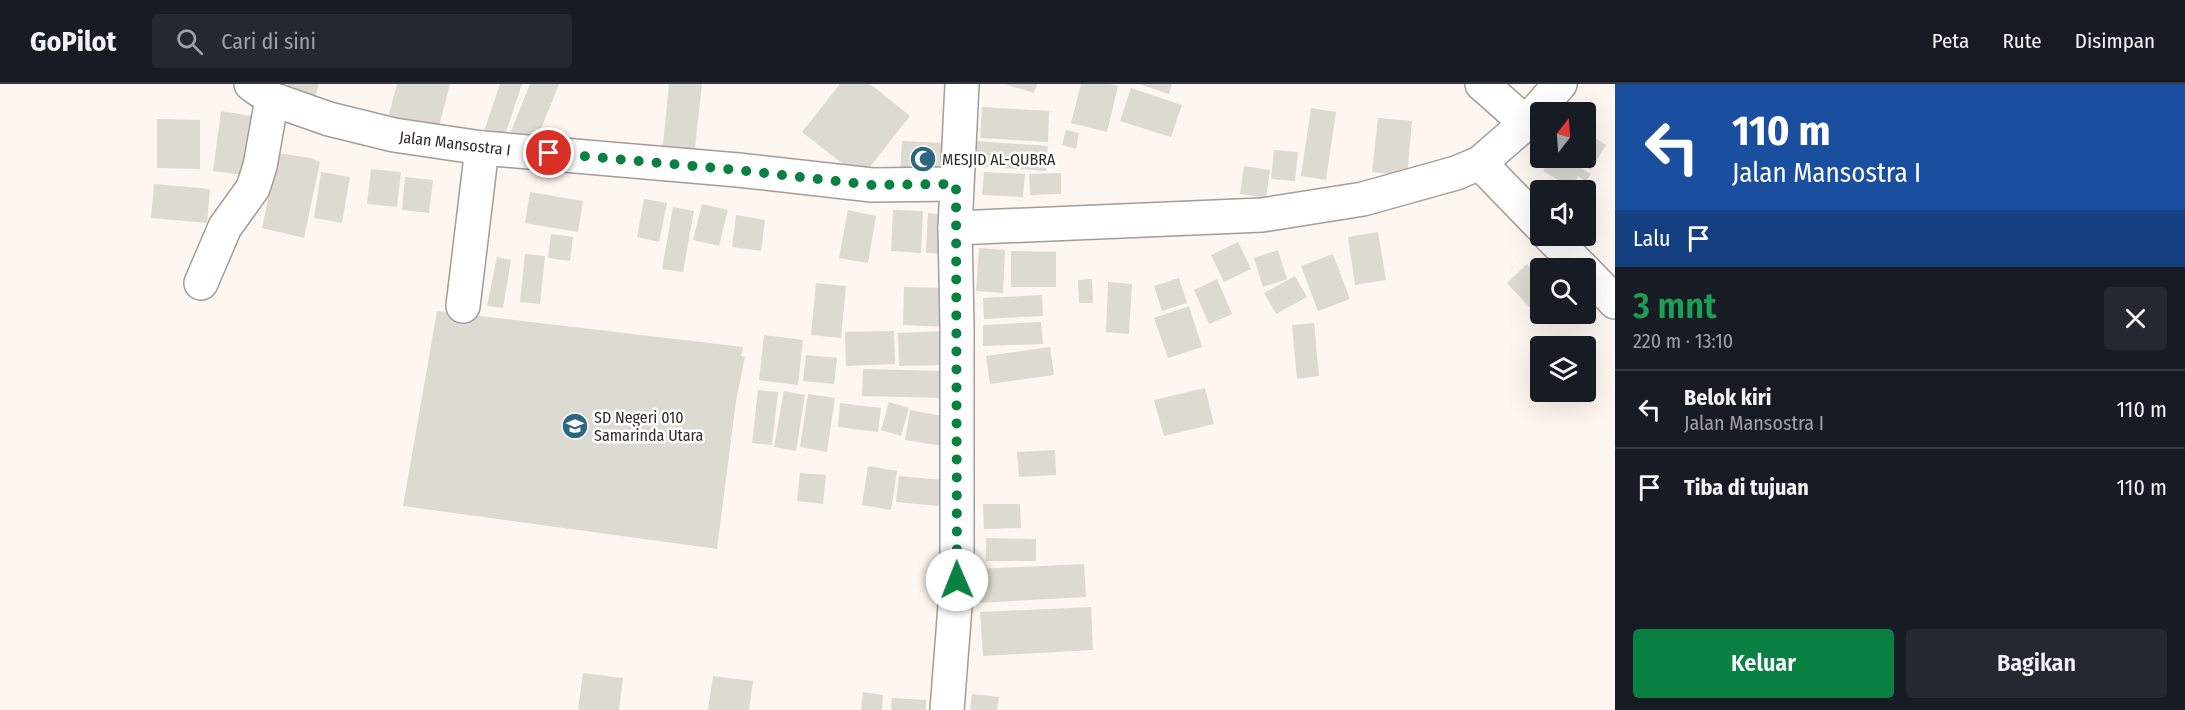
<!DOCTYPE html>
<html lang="id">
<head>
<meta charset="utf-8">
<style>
	:root { --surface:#171b24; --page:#242831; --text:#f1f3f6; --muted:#9ea1a6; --line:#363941; --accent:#0b8043 }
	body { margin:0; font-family:"Fira Sans Condensed",sans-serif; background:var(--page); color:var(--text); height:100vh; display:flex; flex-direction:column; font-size:22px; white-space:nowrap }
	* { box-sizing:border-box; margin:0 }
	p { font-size:20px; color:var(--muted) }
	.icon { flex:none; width:33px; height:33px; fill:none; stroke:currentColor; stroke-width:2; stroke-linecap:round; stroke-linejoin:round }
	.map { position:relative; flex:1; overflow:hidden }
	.sheet { display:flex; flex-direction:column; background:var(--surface); width:570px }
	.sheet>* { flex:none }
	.guide { background:#1a4fa0; color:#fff; overflow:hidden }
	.needle { width:39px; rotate:17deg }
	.fabs { position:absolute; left:1530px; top:18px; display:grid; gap:12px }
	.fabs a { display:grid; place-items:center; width:66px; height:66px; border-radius:6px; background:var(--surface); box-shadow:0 6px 24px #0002; font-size:30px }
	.pin { position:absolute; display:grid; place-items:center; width:51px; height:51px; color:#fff; margin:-26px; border:3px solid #fff; border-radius:50%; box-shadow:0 2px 6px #0007 }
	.me { position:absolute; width:66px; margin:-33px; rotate:359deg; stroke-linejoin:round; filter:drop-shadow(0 0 4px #0008) }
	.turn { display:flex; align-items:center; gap:21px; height:126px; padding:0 18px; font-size:27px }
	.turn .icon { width:78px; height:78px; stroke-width:2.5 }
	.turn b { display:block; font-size:42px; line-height:51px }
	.then { display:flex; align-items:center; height:57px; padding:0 18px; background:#0003; gap:12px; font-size:22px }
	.round { display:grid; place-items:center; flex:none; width:63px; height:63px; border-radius:6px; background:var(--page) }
	.summary { display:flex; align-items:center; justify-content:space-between; height:102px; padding:0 18px }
	h1 { font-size:36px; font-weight:600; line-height:45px; color:#1e9e55 }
	.primary-button { display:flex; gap:12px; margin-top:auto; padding:12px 18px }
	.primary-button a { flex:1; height:69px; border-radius:6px; background:var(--accent); color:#fff; font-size:24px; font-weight:600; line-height:69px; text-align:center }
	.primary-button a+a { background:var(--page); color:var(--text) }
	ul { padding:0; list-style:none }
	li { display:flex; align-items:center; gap:18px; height:78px; padding:0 18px; border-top:2px solid var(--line) }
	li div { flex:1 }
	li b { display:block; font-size:22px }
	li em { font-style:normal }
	header { display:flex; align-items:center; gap:36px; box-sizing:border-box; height:84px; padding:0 30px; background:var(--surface); border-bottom:2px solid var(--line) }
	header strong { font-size:28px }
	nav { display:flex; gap:33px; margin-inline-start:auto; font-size:21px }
	.search { width:420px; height:54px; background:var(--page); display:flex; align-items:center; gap:15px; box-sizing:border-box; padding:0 21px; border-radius:6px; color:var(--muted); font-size:22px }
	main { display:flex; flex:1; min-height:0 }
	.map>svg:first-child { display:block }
</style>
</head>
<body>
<header>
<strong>GoPilot</strong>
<div class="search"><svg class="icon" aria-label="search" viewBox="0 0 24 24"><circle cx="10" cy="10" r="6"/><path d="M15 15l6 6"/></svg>Cari di sini</div>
<nav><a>Peta</a><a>Rute</a><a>Disimpan</a></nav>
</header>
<main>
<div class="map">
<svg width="1615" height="626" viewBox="0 0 1615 626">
	<rect width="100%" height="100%" fill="#fef6f0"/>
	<g fill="#dddad2">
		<polygon points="288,0 319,0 314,16 286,8"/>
		<polygon points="397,0 450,0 436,54 386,41"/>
		<polygon points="500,0 522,0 502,60 482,53"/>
		<polygon points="530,0 559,0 533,65 508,55"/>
		<polygon points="669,0 702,0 694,73 662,70"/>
		<polygon points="840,0 870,0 910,32 861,94 802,48"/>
		<polygon points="1004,0 1037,0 1034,9"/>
		<polygon points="1081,0 1110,0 1118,2 1107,48 1071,39"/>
		<polygon points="1139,0 1172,0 1169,10"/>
		<polygon points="1131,4 1182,21 1171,53 1120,37"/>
		<polygon points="982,23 1049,27 1048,58 980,54"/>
		<polygon points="1311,24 1336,28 1326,96 1301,92"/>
		<polygon points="221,27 252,32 242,91 213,87"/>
		<polygon points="1378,34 1412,37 1407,92 1372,88"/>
		<polygon points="157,35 200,36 200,85 157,84"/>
		<polygon points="1066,46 1079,49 1076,65 1062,61"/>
		<polygon points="1586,48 1606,61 1591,86 1569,74 1586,74"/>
		<polygon points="902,57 945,59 943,92 900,90"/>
		<polygon points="977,57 1048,62 1046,87 976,82"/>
		<polygon points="1274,66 1298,68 1295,97 1271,95"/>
		<polygon points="278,69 311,74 320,78 304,154 262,144"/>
		<polygon points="1551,74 1565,74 1591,90 1586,97 1578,92 1572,104 1543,87"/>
		<polygon points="1244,82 1270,86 1266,114 1240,110"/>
		<polygon points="371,85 401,88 397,123 367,120"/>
		<polygon points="321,88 350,93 342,139 314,134"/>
		<polygon points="984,88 1025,90 1023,113 982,111"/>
		<polygon points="1061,89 1061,110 1030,111 1029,90"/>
		<polygon points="405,93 433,96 429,129 402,126"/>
		<polygon points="154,100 210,105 207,139 151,134"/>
		<polygon points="530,108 583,117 578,148 525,139"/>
		<polygon points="644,115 667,119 659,158 637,153"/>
		<polygon points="702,120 728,126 719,162 693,156"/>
		<polygon points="673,123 694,127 683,188 662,185"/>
		<polygon points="848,126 876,132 868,179 839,174"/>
		<polygon points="893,126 923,127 921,169 891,167"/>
		<polygon points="928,129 952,131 949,170 926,169"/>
		<polygon points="736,131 765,136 761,167 732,163"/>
		<polygon points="1378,148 1386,196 1355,201 1348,153"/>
		<polygon points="551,150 573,153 570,177 548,174"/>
		<polygon points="1238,158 1251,185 1224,198 1211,171"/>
		<polygon points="979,164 1005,166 1003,209 976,207"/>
		<polygon points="1278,166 1287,195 1263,203 1254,174"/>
		<polygon points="1011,167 1056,168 1056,203 1011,203"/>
		<polygon points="525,170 545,172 540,220 520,218"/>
		<polygon points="1333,170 1350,215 1318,227 1301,182"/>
		<polygon points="497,173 511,176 503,224 487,222"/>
		<polygon points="1527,180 1540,194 1540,216 1531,225 1507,199"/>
		<polygon points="1295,192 1307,213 1276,230 1264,209"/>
		<polygon points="1179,194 1187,219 1162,227 1154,202"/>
		<polygon points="1092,195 1093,219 1079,219 1078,196"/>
		<polygon points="1217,195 1232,230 1209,240 1194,206"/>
		<polygon points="1108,198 1132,200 1129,250 1106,248"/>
		<polygon points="816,199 846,202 841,254 811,251"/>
		<polygon points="904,203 947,204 946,243 903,241"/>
		<polygon points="1042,211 1043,232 984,235 983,214"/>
		<polygon points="1189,222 1202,263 1168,274 1154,234"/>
		<polygon points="437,227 743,263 741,272 745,273 736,317 717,465 403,422"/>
		<polygon points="1041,238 1043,260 983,262 983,241"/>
		<polygon points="1314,239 1319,292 1297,295 1292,241"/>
		<polygon points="894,247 895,280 846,282 845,248"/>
		<polygon points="943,247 944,281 899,282 898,249"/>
		<polygon points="764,251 803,256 798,301 759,296"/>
		<polygon points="1050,263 1054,291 990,300 986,272"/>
		<polygon points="806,271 837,274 834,300 803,297"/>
		<polygon points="863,285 945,287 945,314 862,312"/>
		<polygon points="1205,304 1214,340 1164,352 1154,316"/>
		<polygon points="758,306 778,308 772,361 752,359"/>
		<polygon points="784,307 805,311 796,367 774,363"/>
		<polygon points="808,310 835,314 827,368 800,363"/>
		<polygon points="889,318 909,324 901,352 881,346"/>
		<polygon points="840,319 881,324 878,348 838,343"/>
		<polygon points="910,326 948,333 943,362 905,356"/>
		<polygon points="1055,366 1056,391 1019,393 1017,368"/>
		<polygon points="868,382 897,387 891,426 862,421"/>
		<polygon points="800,389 826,391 823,420 797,417"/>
		<polygon points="899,392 953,397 950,423 896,418"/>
		<polygon points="983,420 1020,420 1021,444 984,445"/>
		<polygon points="986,454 1036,455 1036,477 986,477"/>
		<polygon points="1084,480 1086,513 977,519 976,485"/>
		<polygon points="1091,523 1093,566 983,572 980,528"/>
		<polygon points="583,589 623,594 619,626 578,626"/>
		<polygon points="713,592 753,597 749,626 708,626"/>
		<polygon points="863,608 883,611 882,626 861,626"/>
		<polygon points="972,610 999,613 997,626 970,626"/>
		<polygon points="892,614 926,616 926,626 891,626"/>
	</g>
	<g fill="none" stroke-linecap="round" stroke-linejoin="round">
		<defs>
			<g id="minor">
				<polyline points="251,0 272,15 329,35 394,51 482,64 738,86 872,101 956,100"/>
				<polyline points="1482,0 1526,39"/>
				<polyline points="1480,79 1540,141"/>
				<polyline points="955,144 1262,131 1363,115 1456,89 1480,79 1526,39 1560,0"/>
				<polyline points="1550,152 1582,184"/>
				<polyline points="1586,188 1615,218"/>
				<polyline points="201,199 225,143 253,104 260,82 272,15"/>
				<polyline points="463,222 482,64"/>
				<polyline points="947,626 957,496 957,242 955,144 962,0"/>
			</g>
		</defs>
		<use href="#minor" stroke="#a39c97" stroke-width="36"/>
		<use href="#minor" stroke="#fff" stroke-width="33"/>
	</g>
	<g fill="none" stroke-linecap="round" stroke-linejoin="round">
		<polyline stroke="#0b8043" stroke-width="10" stroke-dasharray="0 18" points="549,69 738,86 872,101 956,100 957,496"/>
	</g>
	<defs>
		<symbol id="mosque-disc" viewBox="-11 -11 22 22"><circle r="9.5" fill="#2c677f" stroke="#fff"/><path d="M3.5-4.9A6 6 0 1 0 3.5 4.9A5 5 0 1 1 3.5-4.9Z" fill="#fff"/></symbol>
		<symbol id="school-disc" viewBox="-11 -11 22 22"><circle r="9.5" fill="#2c677f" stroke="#fff"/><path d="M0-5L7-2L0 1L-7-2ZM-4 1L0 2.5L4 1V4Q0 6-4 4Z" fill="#fff"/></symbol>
	</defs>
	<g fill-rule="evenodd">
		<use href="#mosque-disc" x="908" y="60" width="30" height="30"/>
		<use href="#school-disc" x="560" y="327" width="30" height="30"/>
	</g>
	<g text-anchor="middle" stroke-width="5" stroke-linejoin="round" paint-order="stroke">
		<g font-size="16" fill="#2e2b29" stroke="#fff">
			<text transform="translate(455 59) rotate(7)" y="6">Jalan Mansostra I</text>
		</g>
		<g font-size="16" fill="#2e2b29" stroke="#fff" text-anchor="start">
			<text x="942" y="81">MESJID AL-QUBRA</text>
			<text x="594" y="339">SD Negeri 010<tspan x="594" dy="18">Samarinda Utara</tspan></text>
		</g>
	</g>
</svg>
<div class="fabs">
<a><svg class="needle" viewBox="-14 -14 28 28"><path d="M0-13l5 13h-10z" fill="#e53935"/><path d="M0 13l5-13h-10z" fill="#9ea1a6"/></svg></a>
<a><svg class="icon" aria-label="sound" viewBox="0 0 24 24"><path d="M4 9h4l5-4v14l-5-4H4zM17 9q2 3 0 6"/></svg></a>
<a><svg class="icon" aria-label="search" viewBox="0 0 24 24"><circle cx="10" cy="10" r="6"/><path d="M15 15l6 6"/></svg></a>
<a><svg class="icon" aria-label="layers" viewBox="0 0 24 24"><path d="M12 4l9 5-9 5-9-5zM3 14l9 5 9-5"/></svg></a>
</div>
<div class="pin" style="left:549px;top:69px;background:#d93025"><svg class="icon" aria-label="arrive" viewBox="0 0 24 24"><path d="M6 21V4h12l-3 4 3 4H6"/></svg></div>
<svg class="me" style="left:957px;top:496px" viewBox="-20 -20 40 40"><circle r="19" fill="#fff"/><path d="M0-13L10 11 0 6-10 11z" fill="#0b8043"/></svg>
</div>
<section class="sheet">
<div class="guide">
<div class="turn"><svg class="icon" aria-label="left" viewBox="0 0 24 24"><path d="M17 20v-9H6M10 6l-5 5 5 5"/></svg><div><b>110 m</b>Jalan Mansostra I</div></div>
<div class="then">Lalu<svg class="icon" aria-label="arrive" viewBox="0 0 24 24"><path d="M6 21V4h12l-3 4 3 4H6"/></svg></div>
</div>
<div class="summary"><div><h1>3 mnt</h1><p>220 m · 13:10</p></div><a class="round"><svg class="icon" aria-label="close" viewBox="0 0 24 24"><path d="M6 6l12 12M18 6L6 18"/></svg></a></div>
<ul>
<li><svg class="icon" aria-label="left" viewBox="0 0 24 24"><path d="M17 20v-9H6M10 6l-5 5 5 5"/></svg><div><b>Belok kiri</b><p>Jalan Mansostra I</p></div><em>110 m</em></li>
<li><svg class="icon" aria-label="arrive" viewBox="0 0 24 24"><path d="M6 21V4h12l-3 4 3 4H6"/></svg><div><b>Tiba di tujuan</b></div><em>110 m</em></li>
</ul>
<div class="primary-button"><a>Keluar</a><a>Bagikan</a></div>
</section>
</main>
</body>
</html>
